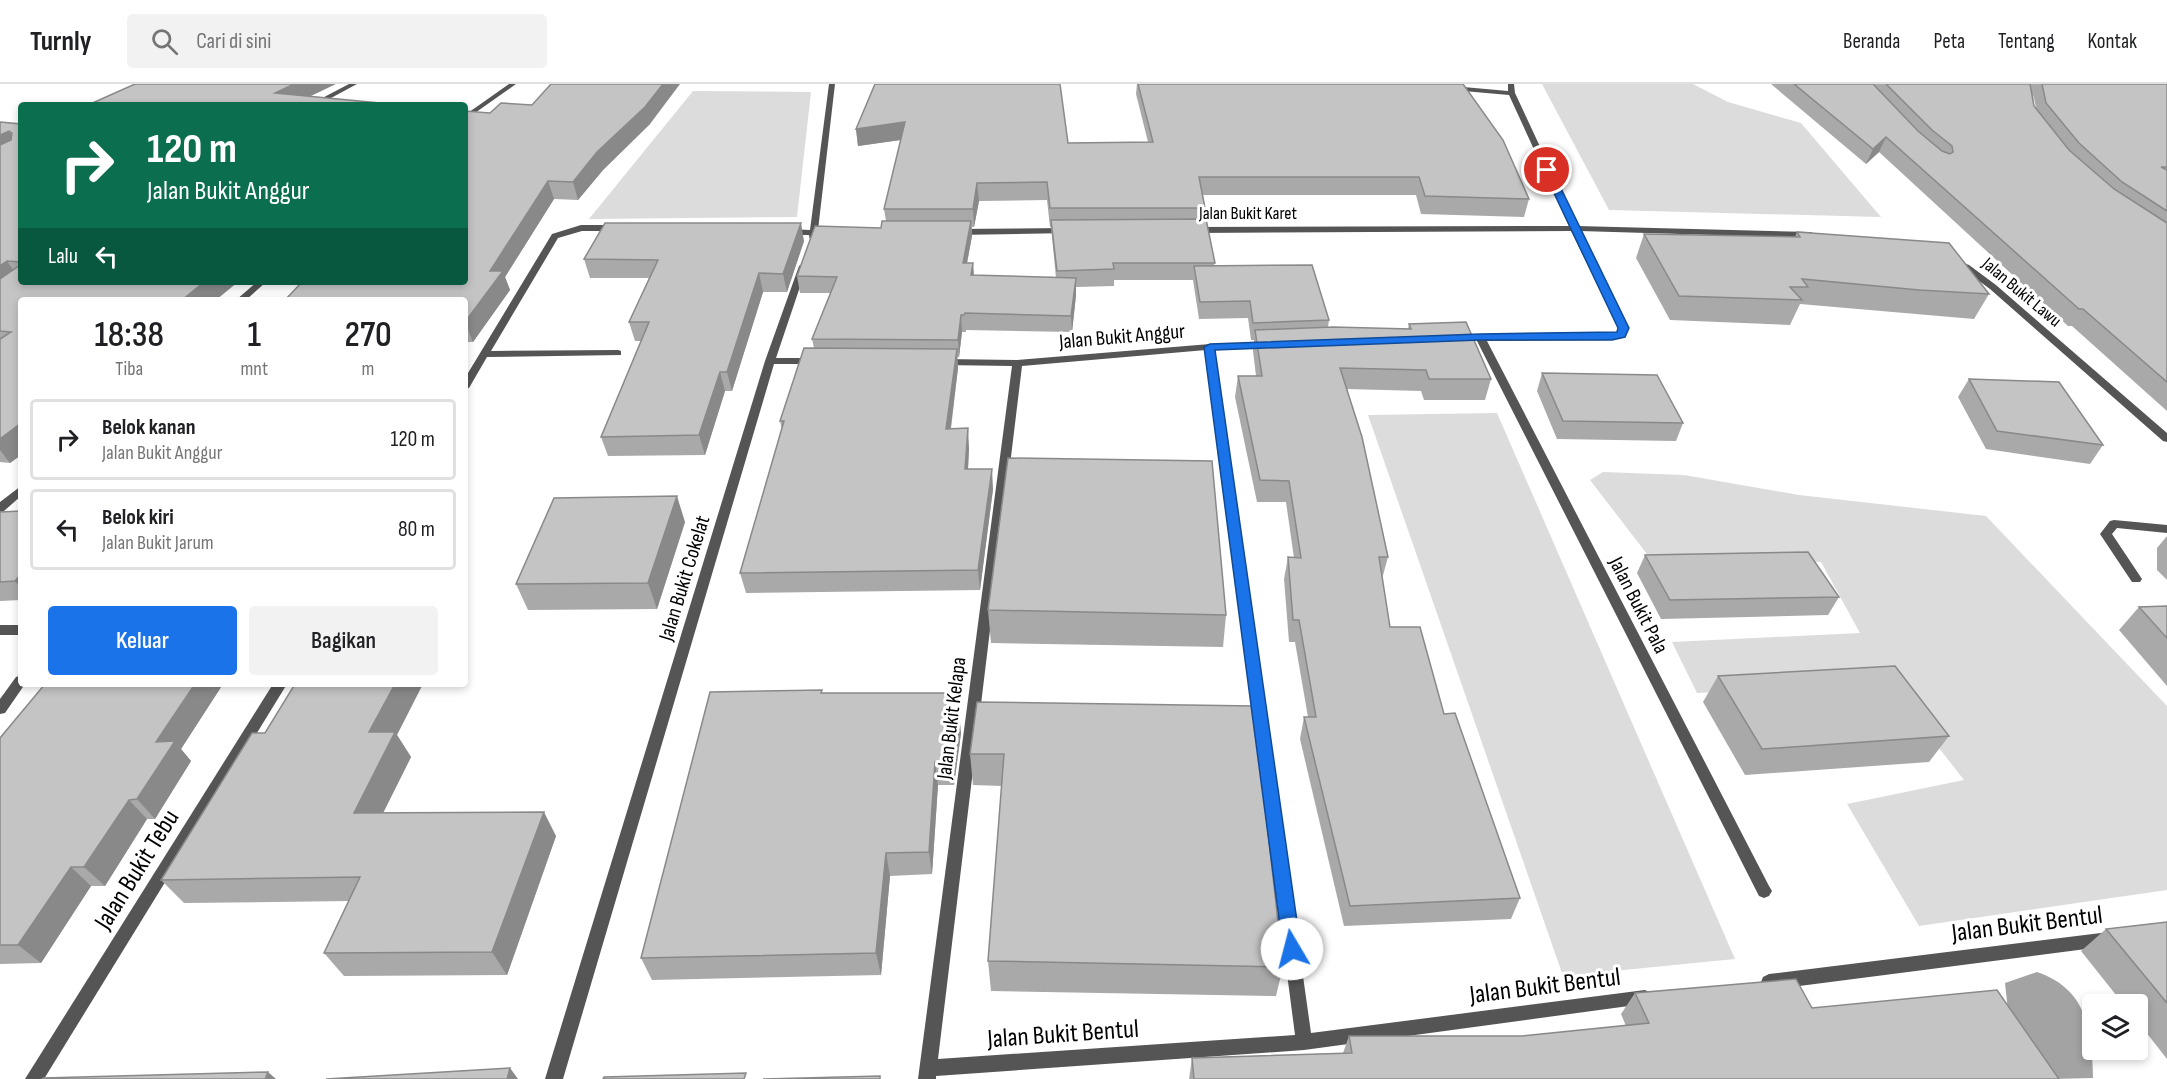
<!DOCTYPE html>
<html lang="id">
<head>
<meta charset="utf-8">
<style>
	:root { --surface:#fff; --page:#f2f2f2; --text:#202124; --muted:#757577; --line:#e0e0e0; --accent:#1a73e8 }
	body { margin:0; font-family:"Sofia Sans Condensed",sans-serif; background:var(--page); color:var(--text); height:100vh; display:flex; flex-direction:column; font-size:22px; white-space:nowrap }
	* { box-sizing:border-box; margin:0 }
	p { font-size:20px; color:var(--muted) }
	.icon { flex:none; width:33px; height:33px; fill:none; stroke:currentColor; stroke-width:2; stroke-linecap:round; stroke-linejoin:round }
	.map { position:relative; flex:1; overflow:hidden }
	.side { position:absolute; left:18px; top:213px; width:450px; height:390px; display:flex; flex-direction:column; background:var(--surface); border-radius:6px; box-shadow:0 3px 9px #0003 }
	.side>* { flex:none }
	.banner { position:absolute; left:18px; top:18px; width:450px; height:183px; border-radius:6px; box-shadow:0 3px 9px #0003; background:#0b6e4f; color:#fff; overflow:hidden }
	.tools { position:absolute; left:2082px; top:910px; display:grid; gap:12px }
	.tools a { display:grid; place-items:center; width:66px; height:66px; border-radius:6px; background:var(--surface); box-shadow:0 3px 9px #0003; font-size:30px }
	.pin { position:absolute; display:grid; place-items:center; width:51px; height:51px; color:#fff; margin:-26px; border:3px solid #fff; border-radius:50%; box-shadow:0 2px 6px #0007 }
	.me { position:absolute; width:66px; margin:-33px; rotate:352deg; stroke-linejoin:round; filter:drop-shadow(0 0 4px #0008) }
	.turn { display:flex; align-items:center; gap:21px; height:126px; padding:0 30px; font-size:27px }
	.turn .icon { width:78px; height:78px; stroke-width:2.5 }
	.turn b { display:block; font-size:42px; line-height:51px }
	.then { display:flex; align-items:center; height:57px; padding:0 30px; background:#0003; gap:12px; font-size:22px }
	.eta { display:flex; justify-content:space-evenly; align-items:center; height:102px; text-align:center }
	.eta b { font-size:36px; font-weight:600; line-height:42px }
	.button { display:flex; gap:12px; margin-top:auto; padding:12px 30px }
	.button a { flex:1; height:69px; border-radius:6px; background:var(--accent); color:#fff; font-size:24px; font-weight:600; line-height:69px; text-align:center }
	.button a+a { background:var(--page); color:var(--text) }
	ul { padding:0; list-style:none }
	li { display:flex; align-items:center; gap:18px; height:81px; margin:0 12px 9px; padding:0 18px; border:3px solid var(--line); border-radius:6px }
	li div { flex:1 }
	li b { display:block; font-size:22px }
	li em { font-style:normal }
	header { display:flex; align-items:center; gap:36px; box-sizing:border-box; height:84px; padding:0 30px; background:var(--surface); border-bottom:2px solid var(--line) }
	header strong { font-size:28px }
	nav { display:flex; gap:33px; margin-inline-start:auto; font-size:21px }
	.search { width:420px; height:54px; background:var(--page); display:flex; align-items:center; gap:15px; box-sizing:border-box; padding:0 21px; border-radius:6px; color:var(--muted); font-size:22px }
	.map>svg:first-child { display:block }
</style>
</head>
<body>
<header>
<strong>Turnly</strong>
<div class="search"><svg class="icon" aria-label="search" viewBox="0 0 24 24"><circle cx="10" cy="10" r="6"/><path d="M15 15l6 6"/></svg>Cari di sini</div>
<nav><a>Beranda</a><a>Peta</a><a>Tentang</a><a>Kontak</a></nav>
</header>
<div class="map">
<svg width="2167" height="995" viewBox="0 0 2167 995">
	<rect width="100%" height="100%" fill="#fff"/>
	<g fill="#dcdcdc">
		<polygon points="1542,0 1693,0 1728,18 1801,39 1881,133 1609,126"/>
		<polygon points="693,7 811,8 797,133 589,135"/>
		<polygon points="1497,329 1735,875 1563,892 1368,331"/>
		<polygon points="1603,388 1684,391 1799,411 1986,432 2167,622 2167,806 1919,842 1847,720 1964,696 1888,599 1697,609 1672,558 1860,549 1821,478 1647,470 1590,396"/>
	</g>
	<path fill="#a3a3a3" d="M2037,888C2087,905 2092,946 2093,994L2054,995L2010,945L2005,899Z"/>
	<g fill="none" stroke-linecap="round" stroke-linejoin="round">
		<g fill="#555" fill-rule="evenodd">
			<polygon points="349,0 357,0 318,21 309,21"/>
			<polygon points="829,0 835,0 818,146 827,146 831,149 827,152 818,151 816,156 810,156 809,151 787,151 783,148 787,145 810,146"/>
			<path d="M1508,0H1514L1515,9L1577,142L1811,148L1815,151L1811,154L1580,147L1629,244L1624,252L1612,256L1487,257L1769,802L1772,807L1769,812L1764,814L1759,812L1477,257H1458L1453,254C1462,248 1590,250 1611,250L1617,248L1619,244L1571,147L1192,149L1188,146L1192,143L1569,142L1509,11L1452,6L1449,4L1452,2L1508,7Z"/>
			<polygon points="581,141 617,141 621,144 617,147 582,147 558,154 491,267 618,266 621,267 621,271 487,273 469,304 465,305 465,294 552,150"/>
			<polygon points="1067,144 1071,147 1070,149 955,151 951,148 955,145"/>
			<polygon points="1956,176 1969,181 1996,201 2167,349 2167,358 2163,357 1990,205 1963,185 1953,181 1953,177"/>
			<polygon points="803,179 807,182 776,274 814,274 819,277 814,280 774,280 563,995 545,995 765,277 799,182"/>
			<path d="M1270,258L1273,259V263L1215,266L1311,949L1645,906L1651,909L1653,914L1651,919L1304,966L936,992V995H918L1012,282L943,281L938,278L943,275L1017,276L1210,260ZM1206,266L1295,951L938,975L1022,282Z"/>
			<polygon points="2114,436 2167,441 2167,449 2117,444 2112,450 2142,495 2140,498 2132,498 2100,450 2110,437"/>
			<rect x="0" y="541" width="21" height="10"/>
			<polygon points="21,591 21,600 25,600 5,629 0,630 0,615 16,593"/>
			<polygon points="273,600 287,600 44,995 25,995"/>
			<polygon points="2109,848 2115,850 2117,855 2115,860 2109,862 1769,906 1763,903 1761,898 1763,893 1769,890"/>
		</g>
		<g fill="#555" fill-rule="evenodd">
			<polygon points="509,0 516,0 465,36 465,31"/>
			<polygon points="257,198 266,198 246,216 236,216"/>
			<polygon points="21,402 21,412 4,427 0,428 0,418"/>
		</g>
	</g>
	<g fill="#a9a9a9" fill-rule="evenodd">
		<path d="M1137,0H1463L1529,115L1524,133L1421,130L1416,111H1203L1205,124L1204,135L1215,179L1214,181L1329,236L1328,243L1408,245L1409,240L1491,295L1485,316H1424L1421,307L1347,305L1388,473L1382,495L1390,543L1444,630L1520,814L1511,835L1344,842L1300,655L1304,633H1308L1295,558H1289L1284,495L1288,473L1294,474L1286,418H1257L1235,313L1238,292H1256L1253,267L1254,256H1251L1248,234L1199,235L1193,196H1114V202L1076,203V211L1072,248L966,246V248H962L959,273H957L958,284L951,345L969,364L968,385L993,405L980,506L746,509L740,489L782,346L780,337L814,264L812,255L831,209H800L797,192L881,144L886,137L884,125L901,56L858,62L856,45L1068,59L1148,58L1136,10ZM1047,116L1050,143H1051L1056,194L974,192L973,179H967L972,152V143H974L979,117Z"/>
		<path d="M1771,0H2167V327L2072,242H2068L1879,68L1866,80ZM2033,11L2034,14L2036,24L2034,22Z"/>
		<polygon points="490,29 650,40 603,86 578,116 554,115 505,193 510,206 473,258 465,258 465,216"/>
		<polygon points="0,38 21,40 21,371 10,379 0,378"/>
		<polygon points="1797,148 1989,210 1974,235 1800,220 1790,241 1670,236 1636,174 1644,150 1795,153"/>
		<polygon points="804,157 787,208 763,208 732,307 725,307 705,371 608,372 601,353 641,257 635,257 629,238 649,194 590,194 584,175"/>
		<polygon points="1542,289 1683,339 1676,357 1557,355 1537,307"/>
		<polygon points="1969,295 2103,361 2090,380 1986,365 1958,313"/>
		<polygon points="21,427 21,516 0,517 0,428"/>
		<polygon points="685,438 657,525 528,526 516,500"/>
		<polygon points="2167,452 2167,496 2157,486 2157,464"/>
		<polygon points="1645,471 1839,513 1828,531 1661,535 1637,489"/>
		<polygon points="2167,522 2167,602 2119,546 2139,523"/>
		<polygon points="988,526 1226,531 1223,563 991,559"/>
		<polygon points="1718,592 1949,652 1929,678 1745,691 1703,618"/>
		<polygon points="45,600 223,600 181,665 191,677 155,735 147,735 105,802 91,802 41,879 0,880 0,654"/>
		<polygon points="822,609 951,626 961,649 954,701 938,701 932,790 890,792 881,891 652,896 641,874"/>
		<polygon points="977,618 1283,883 1276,912 991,907 988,877 1002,702 973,701 970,670"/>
		<polygon points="397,651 411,673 383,729 556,752 507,891 344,892 324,869 349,817 184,819 161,796"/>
		<polygon points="2167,838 2167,975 2138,938 2138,921 2124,921 2081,867 2106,845"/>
		<polygon points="1635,909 1812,924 2059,995 1189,995 1192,974 1343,969 1349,952 1522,952 1626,942 1621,930"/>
	</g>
	<g fill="#898989">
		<polygon points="294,0 336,0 292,21 275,9"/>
		<polygon points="663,0 680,0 650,40 603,86 578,116 573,98 597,68"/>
		<polygon points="905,38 907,55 858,62 856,45"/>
		<polygon points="9,47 20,64 0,74 0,51"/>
		<polygon points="1886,53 1879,68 1866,80 1873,65"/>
		<polygon points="548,97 554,115 505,193 510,206 473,258 465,238 490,187"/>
		<polygon points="977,99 979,117 974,143 973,125"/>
		<polygon points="971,137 972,152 964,195 963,179"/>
		<polygon points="801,139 804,157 787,208 783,190"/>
		<polygon points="7,177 20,196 0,211 0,182"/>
		<polygon points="973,179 974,195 971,191"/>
		<polygon points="759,189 763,208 732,307 727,288"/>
		<polygon points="1076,194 1076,211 1072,248 1071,232"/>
		<polygon points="204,198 238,198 216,216 182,216"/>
		<polygon points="961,231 962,248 959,273 958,256"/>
		<polygon points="957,265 958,284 948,364 946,345"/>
		<polygon points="720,288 725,307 705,371 699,351"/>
		<polygon points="21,339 21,371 10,379 0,366 0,355"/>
		<polygon points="968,344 969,364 967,405 965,385"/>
		<polygon points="992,385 993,405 980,506 978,486"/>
		<polygon points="677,412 685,438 657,525 648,499"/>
		<polygon points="21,490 21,504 15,497"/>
		<polygon points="195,600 223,600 181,665 191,677 155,735 137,715 156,658"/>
		<polygon points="395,600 423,600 397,651 411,673 371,753 354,729 369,648"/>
		<polygon points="949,609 952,633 947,626"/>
		<polygon points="959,626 961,649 954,701 952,678"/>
		<polygon points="935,678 938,701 932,790 929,768"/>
		<polygon points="129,716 147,735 105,802 84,783"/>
		<polygon points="544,728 556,752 507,891 492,868"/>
		<polygon points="886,769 890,792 881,891 876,869"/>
		<polygon points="71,783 91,802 41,879 18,861"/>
		<polygon points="510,984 518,995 507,995"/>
		<polygon points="268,988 276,995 265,995"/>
	</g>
	<g fill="#c4c4c4" stroke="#898989" stroke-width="1.5">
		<polygon points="135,0 294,0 275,9 401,21 88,21"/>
		<polygon points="551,0 663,0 645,23 597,68 573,98 548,97 490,187 503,187 465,238 465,216 285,216 302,198 465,198 465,27 490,29 501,19 532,21"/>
		<polygon points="875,0 1060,0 1068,59 1153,58 1138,0 1463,0 1503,56 1529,115 1425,112 1419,93 1199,93 1205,124 1050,124 1047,98 977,99 973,125 884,125 905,38 856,45"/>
		<polygon points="1794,0 1873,0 1918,47 1942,67 1950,70 1953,68 1952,62 1932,46 1886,0 2030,0 2034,22 2069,66 2114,105 2167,139 2167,298 2083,225 2079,225 1886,53 1873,65"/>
		<polygon points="2042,0 2167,0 2167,83 2161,83 2167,86 2167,127 2122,98 2079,59 2046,19"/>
		<polygon points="0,38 21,40 21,198 204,198 182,216 21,216 21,339 0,355 0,255 11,248 0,247 0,195 20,181 20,178 7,177 0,182 0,61 11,56 12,49 9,47 0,51"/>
		<polygon points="1206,135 1215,179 1113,179 1114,185 1057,187 1051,136"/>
		<polygon points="882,137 971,137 963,179 973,179 971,191 1076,194 1071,232 965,229 964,231 961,231 958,256 812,255 837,193 797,192 815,142 881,144"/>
		<polygon points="605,139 801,139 783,190 759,189 727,288 720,288 699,351 601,353 649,238 629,238 658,176 584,175"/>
		<polygon points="1797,148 1949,159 1989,210 1919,206 1802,195 1808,203 1790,203 1802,216 1679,212 1644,150 1800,153"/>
		<polygon points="1312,181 1329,236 1253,239 1250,217 1200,218 1194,182"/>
		<polygon points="1466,238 1491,295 1429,295 1426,286 1340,284 1362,353 1388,473 1379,473 1390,543 1420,543 1444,630 1455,629 1520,814 1350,822 1304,633 1316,633 1299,536 1293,536 1288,473 1301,474 1289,397 1260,396 1238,292 1262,292 1255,246 1333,243 1411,245 1409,240"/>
		<polygon points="804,264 957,265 946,345 968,344 965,385 992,385 978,486 740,489 784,337 780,337"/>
		<polygon points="1542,289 1657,291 1683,339 1563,337"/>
		<polygon points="1969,295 2059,298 2103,361 1997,347"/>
		<polygon points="1008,374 1212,377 1226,531 988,526"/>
		<polygon points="677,412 648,499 516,500 554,414"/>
		<polygon points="21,427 21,490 15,497 0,498 0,428"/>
		<polygon points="1808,468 1839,513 1670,516 1645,471"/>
		<polygon points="2167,522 2167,554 2139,523"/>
		<polygon points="1895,582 1949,652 1762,665 1718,592"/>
		<polygon points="45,600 195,600 156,658 175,657 137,715 129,716 84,783 71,783 18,861 0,861 0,654"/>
		<polygon points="295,600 395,600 369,648 395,648 354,729 544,728 492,868 324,869 360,793 161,796 252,649 265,649"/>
		<polygon points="822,606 821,609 949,609 947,626 959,626 952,678 935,678 929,768 886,769 876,869 641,874 710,608"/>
		<polygon points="977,618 1254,622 1283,883 988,877 1004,670 970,670"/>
		<polygon points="2167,838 2167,919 2106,845"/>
		<polygon points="1796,895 1812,924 1997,906 2059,995 1194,995 1192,974 1352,969 1349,952 1522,952 1649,939 1635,909"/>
		<polygon points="510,984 507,995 326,995"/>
		<polygon points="268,988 265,995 42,995 43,994"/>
		<polygon points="746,989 744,995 603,995 604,993"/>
		<polygon points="880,992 880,995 763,995"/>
	</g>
	<polygon fill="#1a73e8" stroke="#114b97" stroke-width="1.5" points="1547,83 1552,86 1629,244 1625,253 1612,256 1480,256 1215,266 1301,865 1298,871 1292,873 1285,871 1283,865 1204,263 1210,260 1480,250 1617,248 1618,244 1543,86"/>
	<g text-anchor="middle" stroke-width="6" stroke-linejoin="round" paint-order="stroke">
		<g font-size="18" fill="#000" stroke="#fff">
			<text x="1248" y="135">Jalan Bukit Karet</text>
			<text transform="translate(2022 208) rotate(40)" y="6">Jalan Bukit Lawu</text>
		</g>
		<g font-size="21" fill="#000" stroke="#fff">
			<text transform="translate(1122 252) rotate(-5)" y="7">Jalan Bukit Anggur</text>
			<text transform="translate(684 494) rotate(-73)" y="7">Jalan Bukit Cokelat</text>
			<text transform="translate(1639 521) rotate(63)" y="7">Jalan Bukit Pala</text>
			<text transform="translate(951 634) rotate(-83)" y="7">Jalan Bukit Kelapa</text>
		</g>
		<g font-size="26" fill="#000" stroke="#fff">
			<text transform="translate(136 785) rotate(-58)" y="9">Jalan Bukit Tebu</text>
			<text transform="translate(2027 839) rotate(-7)" y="9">Jalan Bukit Bentul</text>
			<text transform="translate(1545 901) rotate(-7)" y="9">Jalan Bukit Bentul</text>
			<text transform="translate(1063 949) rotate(-4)" y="9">Jalan Bukit Bentul</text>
		</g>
	</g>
</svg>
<div class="tools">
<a><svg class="icon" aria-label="layers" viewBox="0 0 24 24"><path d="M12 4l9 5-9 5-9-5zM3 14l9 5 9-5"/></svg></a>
</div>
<div class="pin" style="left:1547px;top:86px;background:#d93025"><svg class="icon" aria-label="arrive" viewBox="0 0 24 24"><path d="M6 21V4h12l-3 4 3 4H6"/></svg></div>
<svg class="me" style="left:1292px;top:865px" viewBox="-20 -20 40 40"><circle r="19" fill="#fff"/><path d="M0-13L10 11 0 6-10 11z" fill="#1a73e8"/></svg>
<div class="banner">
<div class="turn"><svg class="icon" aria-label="right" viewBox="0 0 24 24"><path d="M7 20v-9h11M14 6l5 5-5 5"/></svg><div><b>120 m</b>Jalan Bukit Anggur</div></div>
<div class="then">Lalu<svg class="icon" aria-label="left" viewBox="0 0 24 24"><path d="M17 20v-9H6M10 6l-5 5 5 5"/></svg></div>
</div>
<section class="side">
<div class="eta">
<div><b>18:38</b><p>Tiba</p></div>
<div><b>1</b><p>mnt</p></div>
<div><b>270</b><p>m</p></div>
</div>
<ul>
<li><svg class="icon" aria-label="right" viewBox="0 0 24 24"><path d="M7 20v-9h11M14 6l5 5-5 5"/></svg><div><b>Belok kanan</b><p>Jalan Bukit Anggur</p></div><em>120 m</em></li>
<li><svg class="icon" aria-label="left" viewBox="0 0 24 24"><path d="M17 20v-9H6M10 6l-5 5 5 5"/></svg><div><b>Belok kiri</b><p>Jalan Bukit Jarum</p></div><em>80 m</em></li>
</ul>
<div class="button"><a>Keluar</a><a>Bagikan</a></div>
</section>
</div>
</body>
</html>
